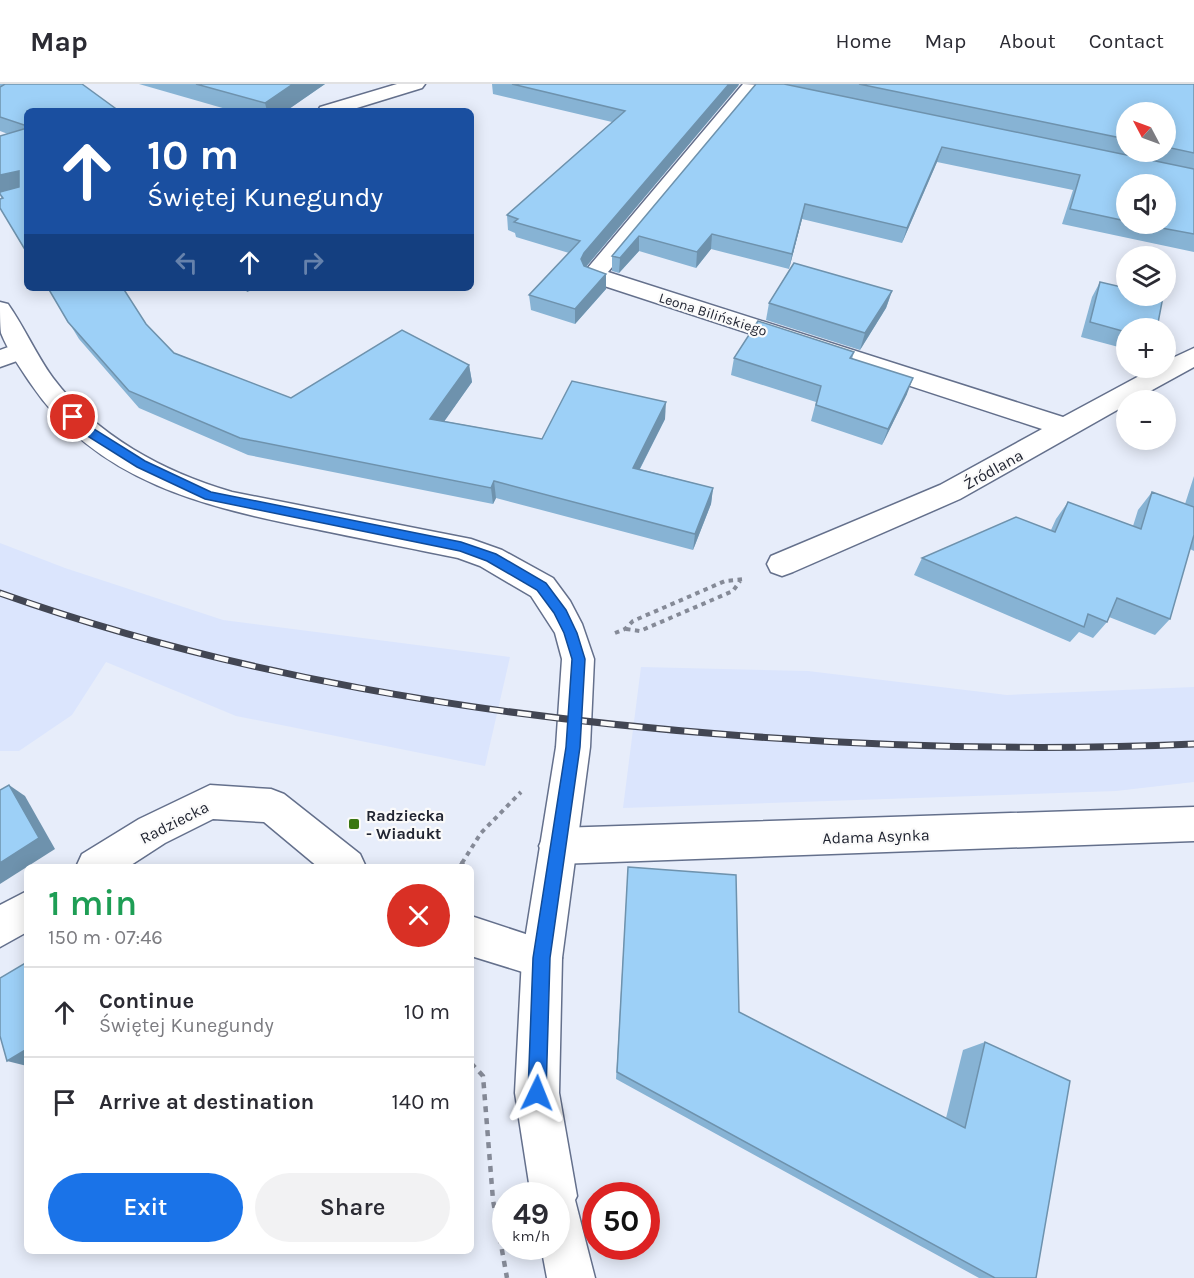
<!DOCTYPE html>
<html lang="en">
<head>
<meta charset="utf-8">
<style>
	:root { --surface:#fff; --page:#f2f2f3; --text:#2b2b33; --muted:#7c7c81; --line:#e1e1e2; --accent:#1a73e8 }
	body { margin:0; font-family:Karla,sans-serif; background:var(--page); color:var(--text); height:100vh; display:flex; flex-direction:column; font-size:22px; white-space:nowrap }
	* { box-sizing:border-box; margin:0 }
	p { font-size:20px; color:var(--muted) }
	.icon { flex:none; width:33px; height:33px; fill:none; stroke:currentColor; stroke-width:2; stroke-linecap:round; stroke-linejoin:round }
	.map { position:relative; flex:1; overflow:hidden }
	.details { position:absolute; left:24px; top:780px; width:450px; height:390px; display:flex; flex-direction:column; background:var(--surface); border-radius:9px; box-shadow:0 3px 15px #0003 }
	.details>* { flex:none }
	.guide { position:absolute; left:24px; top:24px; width:450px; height:183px; border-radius:9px; box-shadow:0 3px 15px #0003; background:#1a4fa0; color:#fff; overflow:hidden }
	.needle { width:39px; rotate:311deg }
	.controls { position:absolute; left:1116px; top:18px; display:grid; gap:12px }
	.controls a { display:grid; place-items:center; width:60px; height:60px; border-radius:50%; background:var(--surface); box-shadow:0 3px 15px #0003; font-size:30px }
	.speed { position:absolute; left:492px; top:1098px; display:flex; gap:12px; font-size:30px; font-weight:700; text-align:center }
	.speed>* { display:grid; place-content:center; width:78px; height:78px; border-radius:50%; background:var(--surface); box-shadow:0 3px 15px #0003; line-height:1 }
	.speed small { font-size:15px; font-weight:400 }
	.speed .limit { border:9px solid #d22; background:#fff; color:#111 }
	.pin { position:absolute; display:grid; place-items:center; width:51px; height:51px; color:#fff; margin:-26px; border:3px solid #fff; border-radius:50%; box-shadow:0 2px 6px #0007 }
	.me { position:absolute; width:66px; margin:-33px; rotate:2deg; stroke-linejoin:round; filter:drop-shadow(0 0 4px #0008) }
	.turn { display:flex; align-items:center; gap:21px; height:126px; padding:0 24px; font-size:27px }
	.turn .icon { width:78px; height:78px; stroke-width:2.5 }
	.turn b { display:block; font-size:42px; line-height:51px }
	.lanes { display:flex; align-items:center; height:57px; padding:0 24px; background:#0003; justify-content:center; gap:30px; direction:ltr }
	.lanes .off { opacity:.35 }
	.round { display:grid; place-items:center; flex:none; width:63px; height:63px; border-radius:32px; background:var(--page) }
	.overview { display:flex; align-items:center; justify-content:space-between; height:102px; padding:0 24px }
	h1 { font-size:36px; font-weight:600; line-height:45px; color:#1e9e55 }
	.action { display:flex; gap:12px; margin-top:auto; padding:12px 24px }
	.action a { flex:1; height:69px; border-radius:36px; background:var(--accent); color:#fff; font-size:24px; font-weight:600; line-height:69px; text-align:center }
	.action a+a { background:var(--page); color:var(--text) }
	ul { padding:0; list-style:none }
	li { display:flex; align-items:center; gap:18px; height:90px; padding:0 24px; border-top:2px solid var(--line) }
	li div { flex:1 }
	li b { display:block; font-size:22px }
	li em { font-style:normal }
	header { display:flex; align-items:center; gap:36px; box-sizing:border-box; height:84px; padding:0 30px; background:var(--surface); border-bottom:2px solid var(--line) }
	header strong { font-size:28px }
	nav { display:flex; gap:33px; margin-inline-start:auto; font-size:21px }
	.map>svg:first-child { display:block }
</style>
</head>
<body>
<header>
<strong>Map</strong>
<nav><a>Home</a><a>Map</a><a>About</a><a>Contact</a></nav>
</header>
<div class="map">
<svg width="1194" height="1194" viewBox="0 0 1194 1194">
	<rect width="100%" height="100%" fill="#e7edfa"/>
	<g fill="#dbe5fd">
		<polygon points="0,459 65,484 223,536 510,573 485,682 236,632 106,578 72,631 19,667 0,667"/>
		<polygon points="641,583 808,587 1007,611 1194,603 1194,698 1116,707 623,724"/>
	</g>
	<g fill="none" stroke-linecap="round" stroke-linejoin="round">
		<defs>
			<g id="minor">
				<polygon points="743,0 761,1 608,188 1063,333 1154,284 1166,284 1166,277 1194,264 1194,283 1134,316 1126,316 1126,321 960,415 793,488 782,492 771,488 767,480 771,472 940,401 1042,345 586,196 583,191 586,186"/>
				<polygon points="22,258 31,260 34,266 31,272 0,283 0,266"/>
				<polygon points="210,701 271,705 284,710 360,770 366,783 318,783 264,738 213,735 165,759 128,783 76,783 82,770 139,735"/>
				<polygon points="1194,723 1194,757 558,780 545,775 539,762 545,749 558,744"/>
				<polygon points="27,807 27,848 0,863 0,821"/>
				<polygon points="471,832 556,860 562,874 556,888 542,894 471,872"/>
			</g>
			<g id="secondary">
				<polygon points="397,0 425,0 422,4 347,27 318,27 320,23"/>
				<path d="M0,218L8,220C25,244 36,271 53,294C96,352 164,388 232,408L471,455L502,466L553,494L570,517L582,540L594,575L590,663L562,874L559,1009L577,1112L575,1116L595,1194H547L541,1162H556V1112H531L515,1009L522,874L556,663L562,575L555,549L531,512L480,482L458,474C410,464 362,455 315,445C206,423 98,399 31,300C21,285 8,267 1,249C0,241 0,227 0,218Z"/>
			</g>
		</defs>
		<use href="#minor" stroke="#64708c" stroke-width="3"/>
		<use href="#secondary" stroke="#64708c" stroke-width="3"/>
		<g stroke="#858a97" stroke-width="4" stroke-dasharray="4.5 4.5" stroke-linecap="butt">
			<polyline points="626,545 640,547 733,507 740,497"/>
			<polyline points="615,549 625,545 633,537 725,497 745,495"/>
			<polyline points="462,779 481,749 521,708"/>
		</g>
		<g stroke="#858a97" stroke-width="4.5" stroke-dasharray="6 6" stroke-linecap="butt">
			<polyline points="460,783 463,778"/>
			<polyline points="471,979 483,992 493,1116 507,1194"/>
		</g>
		<use href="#minor" fill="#fff" fill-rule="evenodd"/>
		<use href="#secondary" fill="#fff" fill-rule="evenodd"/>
		<defs>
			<path id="rail" d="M0,509C236,593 484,632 732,651C886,663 1040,667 1194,660"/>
		</defs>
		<use href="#rail" stroke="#424653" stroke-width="7"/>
		<use href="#rail" stroke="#fafafa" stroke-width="4.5" stroke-dasharray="14" stroke-linecap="butt"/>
	</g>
	<g fill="#87b3d4" fill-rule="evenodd">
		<polygon points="0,0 82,0 27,27 27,169 0,111 8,50 0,47"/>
		<polygon points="139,0 325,0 286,27 233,27"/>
		<polygon points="492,0 739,0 738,2 586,183 606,190 606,205 575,240 531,226 529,211 569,169 516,153 515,149 508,146 507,131 612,38 493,10"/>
		<path d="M786,0H1194V168L1062,140L1073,106L937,78L902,159L802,135L789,185L711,165L696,184L639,167L619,189L612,187V172ZM1126,28H1166V68H1126ZM1126,100L1166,140H1126Z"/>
		<polygon points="1100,198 1126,244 1126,265 1081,253 1092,213"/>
		<polygon points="48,204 123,205 146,240 174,269 291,314 469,281 472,298 444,337 542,355 665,335 640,385 713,404 711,420 693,466 496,414 493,420 248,371 139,324 79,255"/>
		<polygon points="892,207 886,224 860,266 766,236 769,219"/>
		<polygon points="854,268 852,275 907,310 882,361 811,337 816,318 731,291 734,274"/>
		<polygon points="1194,392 1194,467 1190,465 1170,535 1155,551 1109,533 1107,538 1093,554 1079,548 1070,558 914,491 922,474 1051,446 1056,435 1068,418 1133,442 1138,426 1152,408 1185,420"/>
		<polygon points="628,783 739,928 946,1034 963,966 985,958 1036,1194 979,1194 616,995"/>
	</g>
	<g fill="#6e92ad">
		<polygon points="293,0 325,0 286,27 267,27 265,19"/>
		<polygon points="729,0 739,0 738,2 584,185 581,175 584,169"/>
		<polygon points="942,63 937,78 902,159 907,144"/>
		<polygon points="19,87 27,102 0,111 0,91"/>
		<polygon points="805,120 802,135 789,185 792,170"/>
		<polygon points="712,150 711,165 696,184 697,168"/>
		<polygon points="639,152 639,167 619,189 620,174"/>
		<polygon points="606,190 606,205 575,240 575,225"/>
		<polygon points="245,204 257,204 247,208"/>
		<polygon points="892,207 886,224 860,266 865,249"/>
		<polygon points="469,281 472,298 434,352 430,335"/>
		<polygon points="913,294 907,310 882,361 888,345"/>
		<polygon points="666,318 665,335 632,400 633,384"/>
		<polygon points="494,397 496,414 493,420 491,404"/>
		<polygon points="713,404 711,420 693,466 695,450"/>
		<polygon points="9,701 25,712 55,765 0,800 0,779"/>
		<polygon points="27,965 27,982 7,977"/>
	</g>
	<g fill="#9dd0f7" stroke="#6e92ad" stroke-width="1.5">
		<polygon points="5,0 82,0 119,27 27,27 27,42 0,33 0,3"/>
		<polygon points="196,0 293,0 265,19"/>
		<polygon points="512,0 729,0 584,169 581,175 584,182 606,190 575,225 529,211 580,157 514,138 518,135 507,131 625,27"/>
		<polygon points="756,0 784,0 1194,85 1194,150 1140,140 1166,140 1166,100 1126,100 1126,137 1070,125 1080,91 942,63 907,144 805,120 792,170 712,150 697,168 639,152 620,174 612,172"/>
		<polygon points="859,0 1194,0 1194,69 1166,63 1166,28 1126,28 1126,55"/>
		<polygon points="27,44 27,169 0,124 0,115 3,114 0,110 0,108 19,103 19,87 0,91 0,52"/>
		<polygon points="794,179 892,207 865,249 769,219"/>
		<polygon points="1100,198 1126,204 1126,212 1156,212 1163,213 1157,244 1126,244 1126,248 1090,238"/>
		<polygon points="48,204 123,204 146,240 174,269 291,314 402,246 469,281 430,335 542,355 572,297 666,318 633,384 713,404 695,450 494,397 491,404 240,354 129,307 68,238"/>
		<polygon points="758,237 854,268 850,274 913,294 888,345 816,321 821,302 734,274"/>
		<polygon points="1152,408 1194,423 1194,451 1170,535 1117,514 1107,538 1088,530 1084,543 922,474 1016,433 1055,448 1068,418 1141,445"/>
		<polygon points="9,701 39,754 0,779 0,706"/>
		<polygon points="628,783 736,791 739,928 965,1044 985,958 1070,997 1036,1194 995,1194 617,988"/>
		<polygon points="27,878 27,965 7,977 0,952 0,894"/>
	</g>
	<polygon fill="#1a73e8" stroke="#114b97" stroke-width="1.5" points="73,330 89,342 145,377 211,408 461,458 496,470 546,499 566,526 577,549 585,575 580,663 550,874 546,1009 544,1015 537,1018 531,1015 528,1009 533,874 566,663 572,575 564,549 554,529 537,506 487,477 460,467 205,415 137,383 81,348 68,333"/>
	<rect fill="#397610" stroke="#fafafa" stroke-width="2" x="348" y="734" width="12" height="12" rx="3"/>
	<g text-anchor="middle" stroke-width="4.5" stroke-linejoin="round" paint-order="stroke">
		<g font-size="14" fill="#212532" stroke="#fafafa">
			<text transform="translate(713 230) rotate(18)" y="5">Leona Bilińskiego</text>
		</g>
		<g font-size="16" fill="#212532" stroke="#fafafa">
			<text transform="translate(993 385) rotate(-29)" y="6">Źródlana</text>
			<text transform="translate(174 738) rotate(-27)" y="6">Radziecka</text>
			<text transform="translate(876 752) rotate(-2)" y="6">Adama Asynka</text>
		</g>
		<g font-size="16" font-weight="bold" fill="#212532" stroke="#fafafa" text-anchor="start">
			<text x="366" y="737">Radziecka<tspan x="366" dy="18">- Wiadukt</tspan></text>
		</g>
	</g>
</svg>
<div class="controls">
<a><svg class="needle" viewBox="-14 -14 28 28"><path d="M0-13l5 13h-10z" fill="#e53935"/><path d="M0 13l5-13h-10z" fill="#7c7c81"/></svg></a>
<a><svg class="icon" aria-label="sound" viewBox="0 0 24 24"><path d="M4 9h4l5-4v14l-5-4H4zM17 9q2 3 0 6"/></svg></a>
<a><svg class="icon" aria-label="layers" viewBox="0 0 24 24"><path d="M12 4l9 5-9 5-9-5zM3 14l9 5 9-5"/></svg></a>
<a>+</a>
<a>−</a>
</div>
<div class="speed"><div>49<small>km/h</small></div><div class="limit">50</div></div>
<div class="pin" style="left:73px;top:333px;background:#d93025"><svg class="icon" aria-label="arrive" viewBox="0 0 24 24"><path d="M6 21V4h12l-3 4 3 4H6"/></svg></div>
<svg class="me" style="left:537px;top:1009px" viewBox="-20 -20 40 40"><path d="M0-17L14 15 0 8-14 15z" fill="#1a73e8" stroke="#fff" stroke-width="4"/></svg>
<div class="guide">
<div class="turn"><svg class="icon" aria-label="ahead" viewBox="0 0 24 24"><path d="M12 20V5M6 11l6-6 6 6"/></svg><div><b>10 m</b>Świętej Kunegundy</div></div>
<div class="lanes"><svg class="icon off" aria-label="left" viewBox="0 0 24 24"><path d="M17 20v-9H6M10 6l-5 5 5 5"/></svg><svg class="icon" aria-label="ahead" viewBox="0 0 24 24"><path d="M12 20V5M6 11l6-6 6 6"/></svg><svg class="icon off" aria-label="right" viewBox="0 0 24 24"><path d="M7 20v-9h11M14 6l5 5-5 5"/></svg></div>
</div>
<section class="details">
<div class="overview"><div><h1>1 min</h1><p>150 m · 07:46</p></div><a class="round" style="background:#d93025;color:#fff"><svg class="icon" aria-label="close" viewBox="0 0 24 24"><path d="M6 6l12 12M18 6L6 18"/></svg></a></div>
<ul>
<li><svg class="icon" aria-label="ahead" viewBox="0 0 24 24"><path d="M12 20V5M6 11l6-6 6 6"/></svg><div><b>Continue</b><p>Świętej Kunegundy</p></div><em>10 m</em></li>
<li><svg class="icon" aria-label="arrive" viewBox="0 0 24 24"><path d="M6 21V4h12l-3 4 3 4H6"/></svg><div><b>Arrive at destination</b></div><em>140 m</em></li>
</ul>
<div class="action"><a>Exit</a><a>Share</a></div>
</section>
</div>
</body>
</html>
